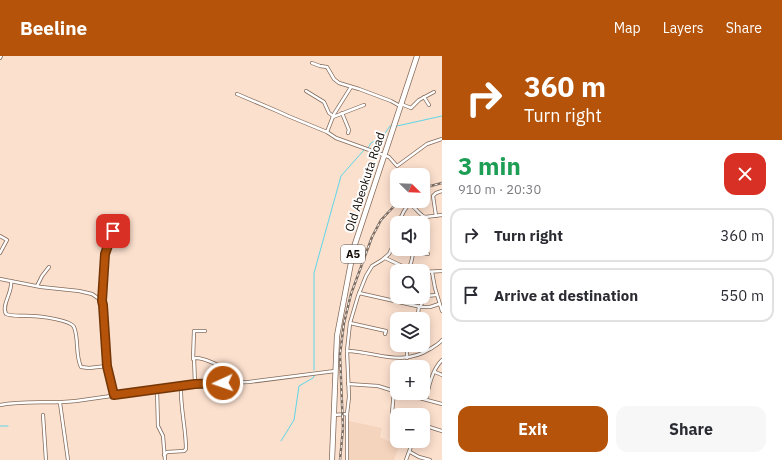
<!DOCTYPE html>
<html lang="en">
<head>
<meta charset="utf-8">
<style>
	:root { --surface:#fff; --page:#f7f7f7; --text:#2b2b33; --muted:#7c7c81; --line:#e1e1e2; --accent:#b45309 }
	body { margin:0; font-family:"IBM Plex Sans",sans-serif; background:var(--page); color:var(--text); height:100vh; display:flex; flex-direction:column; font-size:15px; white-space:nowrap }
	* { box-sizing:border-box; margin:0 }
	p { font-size:13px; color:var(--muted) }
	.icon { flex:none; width:22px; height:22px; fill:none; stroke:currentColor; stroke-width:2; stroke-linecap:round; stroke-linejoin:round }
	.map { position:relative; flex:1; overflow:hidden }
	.side { display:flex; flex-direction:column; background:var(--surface); width:340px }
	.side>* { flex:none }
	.guide { background:#b45309; color:#fff; overflow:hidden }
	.needle { width:26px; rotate:113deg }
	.buttons { position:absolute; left:390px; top:112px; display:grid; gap:8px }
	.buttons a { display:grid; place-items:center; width:40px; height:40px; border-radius:8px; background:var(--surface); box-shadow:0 2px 10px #0003; font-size:20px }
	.pin { position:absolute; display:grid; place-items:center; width:34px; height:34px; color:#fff; margin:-17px; border-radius:8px; box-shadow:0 2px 6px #0006 }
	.me { position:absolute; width:44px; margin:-22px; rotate:267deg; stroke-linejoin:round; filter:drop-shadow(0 0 3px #0008) }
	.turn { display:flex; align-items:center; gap:14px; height:84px; padding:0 16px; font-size:18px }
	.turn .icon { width:52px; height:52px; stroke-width:2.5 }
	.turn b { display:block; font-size:28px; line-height:34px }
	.round { display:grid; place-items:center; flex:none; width:42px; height:42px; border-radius:12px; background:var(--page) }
	.overview { display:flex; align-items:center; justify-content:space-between; height:68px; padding:0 16px }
	h1 { font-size:24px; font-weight:700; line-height:30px; color:#1e9e55 }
	.cta { display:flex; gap:8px; margin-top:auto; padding:8px 16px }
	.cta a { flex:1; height:46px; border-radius:12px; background:var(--accent); color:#fff; font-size:16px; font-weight:700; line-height:46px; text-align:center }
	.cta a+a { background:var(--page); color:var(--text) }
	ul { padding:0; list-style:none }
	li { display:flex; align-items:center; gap:12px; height:54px; margin:0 8px 6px; padding:0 8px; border:2px solid var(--line); border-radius:12px }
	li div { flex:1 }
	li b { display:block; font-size:15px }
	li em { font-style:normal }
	header { display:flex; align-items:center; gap:24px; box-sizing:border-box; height:56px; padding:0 20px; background:var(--accent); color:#fff }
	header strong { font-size:19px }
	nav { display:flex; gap:22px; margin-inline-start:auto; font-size:14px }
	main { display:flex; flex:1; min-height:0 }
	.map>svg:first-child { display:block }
</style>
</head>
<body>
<header>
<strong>Beeline</strong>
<nav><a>Map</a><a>Layers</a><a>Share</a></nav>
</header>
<main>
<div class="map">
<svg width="442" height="404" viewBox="0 0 442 404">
	<rect width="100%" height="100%" fill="#fce0ce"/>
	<polygon fill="#f5d4bd" points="349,365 382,372 380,381 399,390 394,404 349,404"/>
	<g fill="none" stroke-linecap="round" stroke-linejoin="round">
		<g stroke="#5fd5e8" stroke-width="1">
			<polyline points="397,70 442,60"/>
			<polyline points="368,92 371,87 383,80 390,70 391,70"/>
			<polyline points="314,314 314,217 341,120 364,94"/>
			<polyline points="0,370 8,370"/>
			<polyline points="281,385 294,364 299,330 313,322 314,320"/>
		</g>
		<defs>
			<g id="minor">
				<polyline points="0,2 1,0"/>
				<polyline points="312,7 320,10 327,11 334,23 339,27 359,33 391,45 400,50"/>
				<polyline points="306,35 324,46 329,57 333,60"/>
				<polyline points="237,38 277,55 288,60 327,76 336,82 389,101 397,110 427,88 442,83"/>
				<polyline points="424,41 429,49"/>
				<polyline points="401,48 411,52 419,44 434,36"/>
				<polyline points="342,57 349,74 348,77"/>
				<polyline points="333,61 364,49"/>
				<polyline points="327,76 334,58 351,31"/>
				<polyline points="436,160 433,140 436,137 442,135"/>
				<path d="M398,167L404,155L409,148C416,151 418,158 425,161"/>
				<polyline points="421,167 425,161 442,159"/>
				<polyline points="0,180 7,184 0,197"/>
				<polyline points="414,195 423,198 428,198"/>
				<polyline points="385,202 413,215"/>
				<polyline points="408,213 411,207 414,193"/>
				<polyline points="423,216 442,215"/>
				<polyline points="432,216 435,232 442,255"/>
				<polyline points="0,223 41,231 79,235 92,238 102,245 103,249 107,310 114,339"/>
				<path d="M11,225C13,236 1,249 6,258C14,261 23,259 31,260C39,260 71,264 74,271C79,283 75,298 81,311L89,312L107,310"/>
				<polyline points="37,230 42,220 49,211"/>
				<polyline points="359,237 421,251 430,251 439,248"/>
				<polyline points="102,244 105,198 113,175"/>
				<polyline points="420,251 426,240 436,239"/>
				<polyline points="417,263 419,251"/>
				<polyline points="350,267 386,275 385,278"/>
				<polyline points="407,289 407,302"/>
				<path d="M347,295C378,296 401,311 430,293C435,290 439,288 442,284"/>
				<polyline points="193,303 194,275 205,275"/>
				<polyline points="435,316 442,319"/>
				<path d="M195,328L194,302C203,301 210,306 218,309"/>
				<polyline points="348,328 378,330 397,336"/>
				<polyline points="157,334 158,370 163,380 165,404"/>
				<polyline points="394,335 392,357 393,360 397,361"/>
				<polyline points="401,337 442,348"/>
				<path d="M426,343C429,330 432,314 442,304"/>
				<polyline points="60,347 68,404"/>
				<path d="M0,349C25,344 50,348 76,345L195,328L249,326L335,315"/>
				<polyline points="43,359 46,404"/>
				<polyline points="334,359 347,358"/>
				<polyline points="423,369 442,375"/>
				<polyline points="410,396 419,401 430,404"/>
				<path d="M164,399L167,396L184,395L186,393C186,372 180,351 181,330"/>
				<polyline points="347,404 347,358 349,341 347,295 350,267 358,240 366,220 372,210 382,204 389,198 397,181"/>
				<polyline points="406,404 413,385"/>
			</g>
			<polyline id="highway" points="332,404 337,280 354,191 417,0"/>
		</defs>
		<use href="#minor" stroke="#826a5a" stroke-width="4"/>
		<use href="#highway" stroke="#826a5a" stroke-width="6"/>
		<use href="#minor" stroke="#fff" stroke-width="2.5"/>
		<use href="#highway" stroke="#fff" stroke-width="4.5"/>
		<defs>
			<g id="rail">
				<polyline points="423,132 442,127"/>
				<polyline points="340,404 343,372 340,298 344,267 351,238 372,181 381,164 399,145"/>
			</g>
		</defs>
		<use href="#rail" stroke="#7e6d61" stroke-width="2.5"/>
		<use href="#rail" stroke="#fff" stroke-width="1" stroke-dasharray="3" stroke-linecap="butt"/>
	</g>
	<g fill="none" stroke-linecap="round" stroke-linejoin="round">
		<defs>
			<polyline id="route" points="113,175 105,198 102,245 103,249 107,310 114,339 195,328 223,327"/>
		</defs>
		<use href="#route" stroke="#753606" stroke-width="10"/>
		<use href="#route" stroke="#b45309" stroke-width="7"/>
	</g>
	<g text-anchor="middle" stroke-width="4" stroke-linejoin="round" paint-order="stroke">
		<rect fill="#fff" stroke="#5a5450" stroke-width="1" x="341" y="189" width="24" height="18" rx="3"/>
		<g font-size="11" font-weight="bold" fill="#130b05">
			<text x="353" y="202">A5</text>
		</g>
		<g font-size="12" fill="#130b05" stroke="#fff">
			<text transform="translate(365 126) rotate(-72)" y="4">Old Abeokuta Road</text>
		</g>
	</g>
</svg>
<div class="buttons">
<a><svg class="needle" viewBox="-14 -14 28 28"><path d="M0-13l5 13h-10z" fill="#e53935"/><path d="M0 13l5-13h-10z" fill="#7c7c81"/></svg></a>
<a><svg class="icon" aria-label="sound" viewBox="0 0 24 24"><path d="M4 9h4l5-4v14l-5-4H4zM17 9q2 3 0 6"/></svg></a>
<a><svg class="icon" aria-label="search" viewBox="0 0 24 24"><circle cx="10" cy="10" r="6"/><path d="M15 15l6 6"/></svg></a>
<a><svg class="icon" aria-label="layers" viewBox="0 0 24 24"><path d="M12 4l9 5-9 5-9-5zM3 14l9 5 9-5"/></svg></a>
<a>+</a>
<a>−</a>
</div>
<div class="pin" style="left:113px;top:175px;background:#d93025"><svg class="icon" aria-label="arrive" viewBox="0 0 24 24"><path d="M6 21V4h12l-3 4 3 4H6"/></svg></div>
<svg class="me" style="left:223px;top:327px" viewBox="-20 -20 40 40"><circle r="17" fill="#b45309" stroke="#fff" stroke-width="3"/><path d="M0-11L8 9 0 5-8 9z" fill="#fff"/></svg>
</div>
<section class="side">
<div class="guide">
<div class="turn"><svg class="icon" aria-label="right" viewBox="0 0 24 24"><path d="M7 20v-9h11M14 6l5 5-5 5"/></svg><div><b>360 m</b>Turn right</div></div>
</div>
<div class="overview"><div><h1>3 min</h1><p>910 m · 20:30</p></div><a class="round" style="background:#d93025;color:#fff"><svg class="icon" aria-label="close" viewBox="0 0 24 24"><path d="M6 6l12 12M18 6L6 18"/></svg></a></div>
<ul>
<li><svg class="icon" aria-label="right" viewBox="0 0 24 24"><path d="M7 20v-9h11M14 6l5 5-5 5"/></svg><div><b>Turn right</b></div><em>360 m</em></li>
<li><svg class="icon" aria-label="arrive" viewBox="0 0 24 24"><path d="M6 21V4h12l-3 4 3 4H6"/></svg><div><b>Arrive at destination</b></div><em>550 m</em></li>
</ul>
<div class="cta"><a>Exit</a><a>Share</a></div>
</section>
</main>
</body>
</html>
